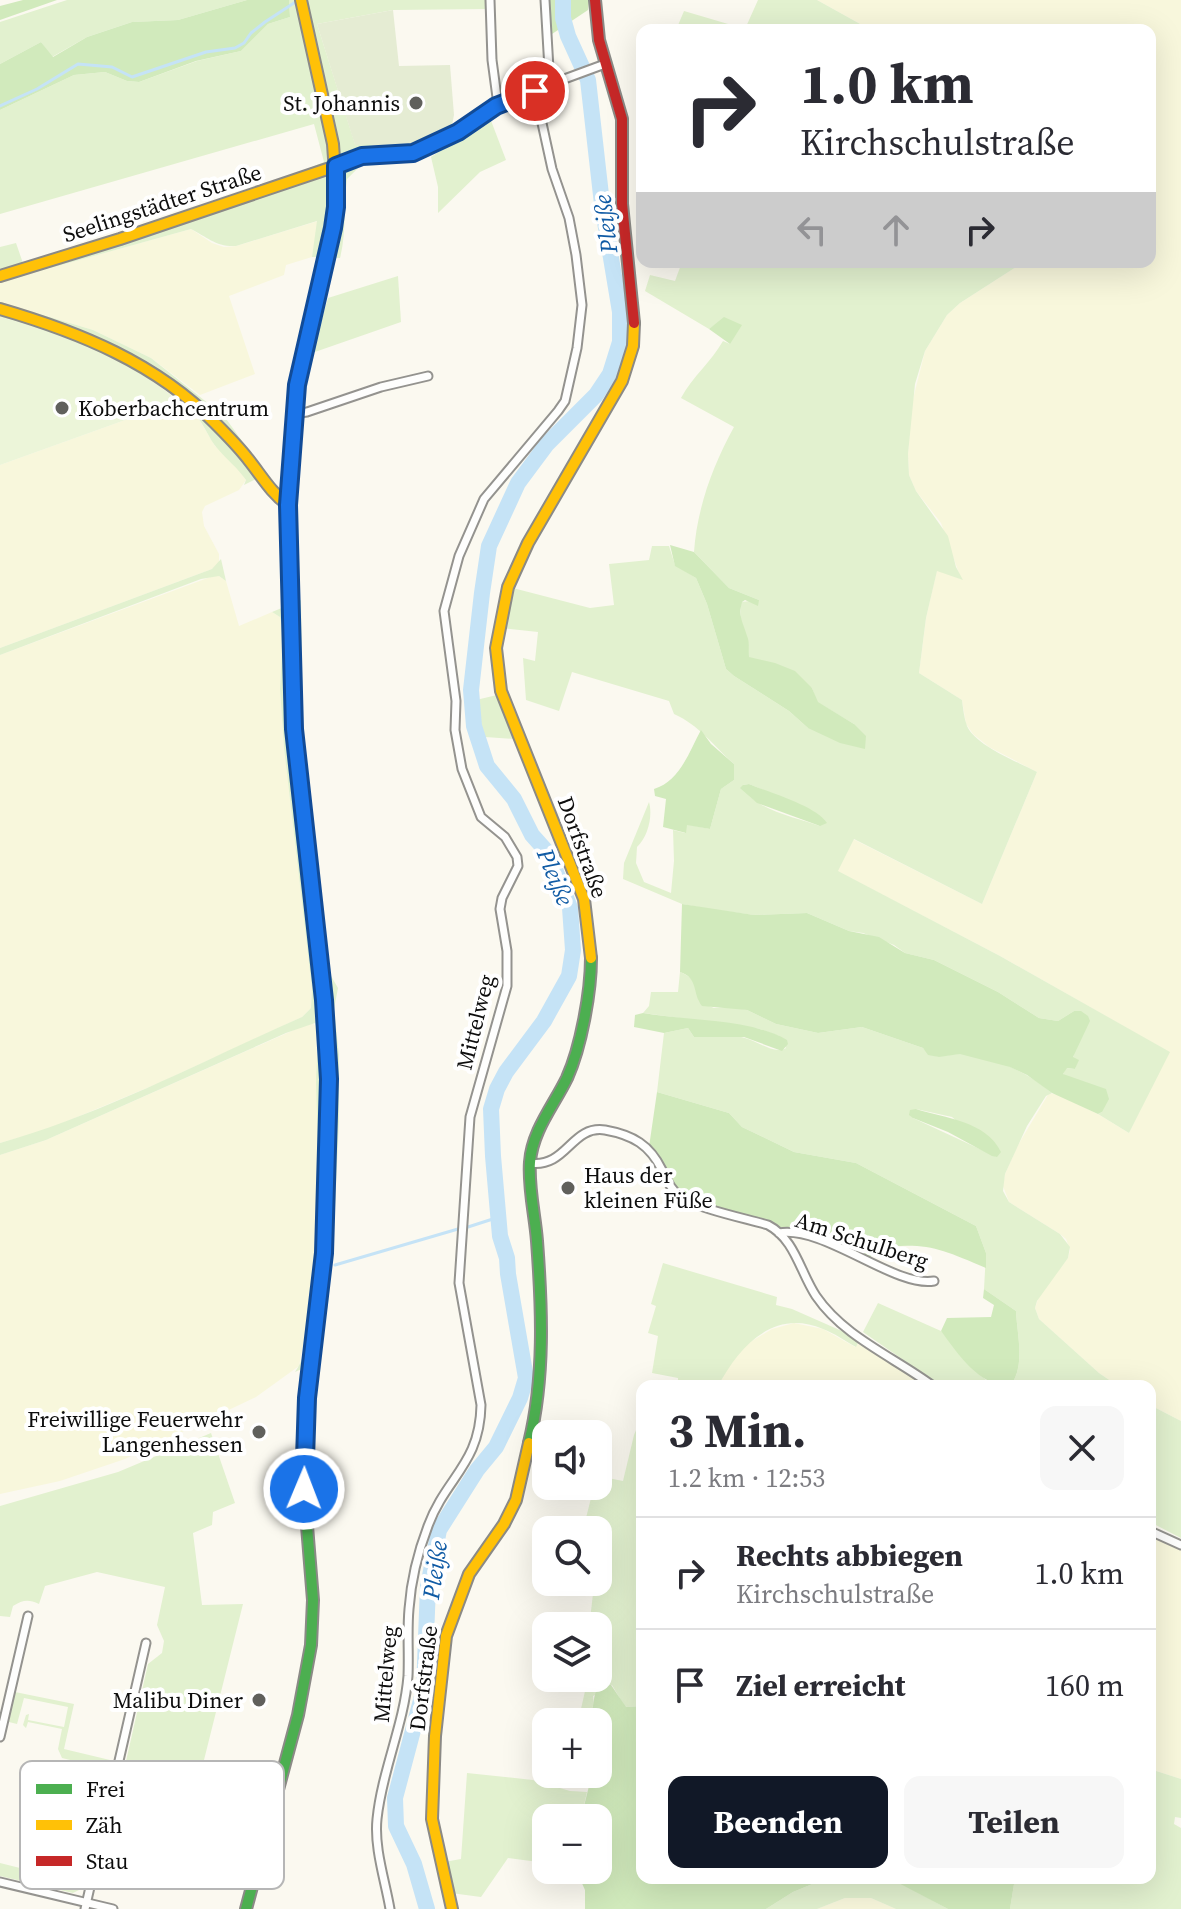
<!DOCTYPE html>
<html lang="de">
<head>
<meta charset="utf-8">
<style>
	:root { --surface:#fff; --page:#f7f7f7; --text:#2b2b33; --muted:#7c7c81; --line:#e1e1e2; --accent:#111827 }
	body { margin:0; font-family:"Source Serif 4",serif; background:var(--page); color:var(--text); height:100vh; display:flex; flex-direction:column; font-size:30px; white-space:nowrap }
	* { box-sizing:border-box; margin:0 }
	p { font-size:26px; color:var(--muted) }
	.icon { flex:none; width:44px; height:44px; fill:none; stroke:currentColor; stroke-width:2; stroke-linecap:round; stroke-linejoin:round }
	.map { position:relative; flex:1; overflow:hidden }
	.side { position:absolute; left:636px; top:1380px; width:520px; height:504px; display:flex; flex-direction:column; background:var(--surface); border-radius:16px; box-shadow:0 8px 32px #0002 }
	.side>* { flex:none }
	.top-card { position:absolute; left:636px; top:24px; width:520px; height:244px; border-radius:16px; box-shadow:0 8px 32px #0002; background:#fff; color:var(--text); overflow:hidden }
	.buttons { position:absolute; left:532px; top:1420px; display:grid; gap:16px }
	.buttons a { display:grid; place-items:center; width:80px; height:80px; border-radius:16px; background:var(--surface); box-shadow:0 8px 32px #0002; font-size:40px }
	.pin { position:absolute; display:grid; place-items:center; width:68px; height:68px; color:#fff; margin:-34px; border:4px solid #fff; border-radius:50%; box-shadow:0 2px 8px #0007 }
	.me { position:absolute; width:88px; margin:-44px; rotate:1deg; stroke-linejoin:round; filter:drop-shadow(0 0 6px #0008) }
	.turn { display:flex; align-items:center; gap:28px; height:168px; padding:0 32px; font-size:36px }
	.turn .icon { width:104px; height:104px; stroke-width:2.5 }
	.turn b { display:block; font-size:56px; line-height:68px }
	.lanes { display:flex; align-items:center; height:76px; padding:0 32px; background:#0003; justify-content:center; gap:40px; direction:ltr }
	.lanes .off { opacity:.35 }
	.round { display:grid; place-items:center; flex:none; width:84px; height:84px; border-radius:16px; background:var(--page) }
	.overview { display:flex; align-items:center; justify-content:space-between; height:136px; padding:0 32px }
	h1 { font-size:48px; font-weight:700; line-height:60px }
	.cta { display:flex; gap:16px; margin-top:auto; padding:16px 32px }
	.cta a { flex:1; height:92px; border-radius:16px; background:var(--accent); color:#fff; font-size:32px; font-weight:700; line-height:92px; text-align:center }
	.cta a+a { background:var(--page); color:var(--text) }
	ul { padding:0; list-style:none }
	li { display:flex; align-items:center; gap:24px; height:112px; padding:0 32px; border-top:2px solid var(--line) }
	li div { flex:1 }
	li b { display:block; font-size:30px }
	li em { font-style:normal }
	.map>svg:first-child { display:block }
</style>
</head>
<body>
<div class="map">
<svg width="1181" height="1909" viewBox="0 0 1181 1909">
	<rect width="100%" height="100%" fill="#fbf9f0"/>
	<g fill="#f8f7dc">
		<polygon points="817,0 1181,0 1181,1421 1150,1405 1150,1386 1118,1386 1099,1373 1039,1319 1035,1308 1040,1293 1068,1258 1070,1250 1066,1239 1060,1234 1009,1202 1003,1186 1005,1174 1018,1145 1049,1093 1058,1095 1098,1114 1129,1133 1169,1052 1000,956 837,871 853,839 982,904 1037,772 989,747 973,734 966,724 962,700 919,673 926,618 937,570 961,579 941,523 916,491 909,475 908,454 912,403 925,351 947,315 960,303 1024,262 1150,262 1150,30 871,30"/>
		<polygon points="318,221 312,257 286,265 284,275 229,296 255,374 200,395 151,358 93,330 0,302 0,282 191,229 212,243 224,247 236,246"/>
		<polygon points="178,401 197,416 215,446 234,462 246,480 239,490 205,506 202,512 204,526 219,554 219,563 212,569 0,648 0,465"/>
		<polygon points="213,576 219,576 226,581 239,626 272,612 280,617 283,631 280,689 284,748 312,989 311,1008 302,1017 159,1083 46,1130 0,1143 0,655"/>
		<polygon points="312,1022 316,1027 320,1156 313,1295 299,1366 256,1397 125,1459 60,1481 0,1494 0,1155 46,1140"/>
		<polygon points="794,1323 823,1329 855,1347 858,1344 866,1347 925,1386 718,1386 732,1359 745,1345 772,1329"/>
		<polygon points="1150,1536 1181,1550 1181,1779 1150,1769"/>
		<polygon points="845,1898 871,1898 896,1909 817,1909"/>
	</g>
	<g fill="#e2f1cf" fill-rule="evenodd">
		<polygon points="67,0 247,0 178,20 132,22 87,37 52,57 41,42 0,64 0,22"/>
		<path d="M289,0H486L487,9L393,10L317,24L355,144H372L371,163L360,166L347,179C343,206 347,231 340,258L312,257L317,221L236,246C216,247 207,237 191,229L0,282V247L16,243L25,269L187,218L324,162L314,124L0,214V110L74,75L105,72L127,81L139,82L197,61L241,51L268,24L290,17Z"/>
		<polygon points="758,0 817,0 871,30 676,30 684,11 745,29"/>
		<polygon points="490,118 506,160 480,172 438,213 438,187 431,157"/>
		<path d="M682,262H1024L960,303L947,315L925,351L915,384L908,454L909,475L916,491L948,536L956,567L963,580L937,571L926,618L919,673L962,700C963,708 964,718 967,726C976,746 1018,762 1037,772L982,904L854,839L838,871L1000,956L1170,1052L1129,1133L1098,1114L1102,1112L1063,1074L1066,1068L1075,1069L1078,1060L1073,1058L1081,1011H1074L1058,1021L1039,1018L998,992L934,960L905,953L894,945L863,933L849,931L807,913L754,915L709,909L682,904L623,879L624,863L649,802C653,816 648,837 637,847L636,863L644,882L671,893L674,861L673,830L685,833L686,824L710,829L721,789L734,780V764C714,746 699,725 674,714L669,701L572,672L559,711L526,700L523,658L535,661L538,632L500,628L509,587L590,608L614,605L609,564L649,560L652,546H669L675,565L696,578L707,604L726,669L734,676L789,711L808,728L854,724L817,702L812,688L748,657L741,624V602L759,600L729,588L694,552C697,508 713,465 734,427L681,398C693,376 711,362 723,341L730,344L719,322L709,329L645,291L650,275L675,281ZM749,784L778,796L820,826C797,818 750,809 743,785Z"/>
		<polygon points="398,276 401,322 312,353 328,298"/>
		<path d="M0,302L93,330L151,358L224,416L266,474L244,485L246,480C237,467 227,460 217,448C209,439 205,426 197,417C150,365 66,334 0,317Z"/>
		<polygon points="221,559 226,581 219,576 201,579 0,655 0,648 212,569"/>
		<path d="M301,600L303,744L327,969L338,988L334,1009L339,1055V1121L333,1251L328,1304L319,1361L295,1372C325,1334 318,1138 316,1084C316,1065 320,1041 315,1023L286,1033L46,1140L0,1155V1143C106,1113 202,1061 302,1017L311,1008L312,989L284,748L280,689L283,631L280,617L272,612Z"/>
		<polygon points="497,695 515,739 485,737 478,726 476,700"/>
		<path d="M680,972C694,977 698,988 699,1002L714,1008L732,1007L747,1010L776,1024L818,1033L862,1027L923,1048C934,1061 944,1055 958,1054C966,1053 976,1056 984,1058C1009,1064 1032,1076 1052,1093L1046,1096L1027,1126L1005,1174L1003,1191L1009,1202L1060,1234L1070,1247L1068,1258L1037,1301L1035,1308L1039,1319L1099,1373L1118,1386H1010C1026,1366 1017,1335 1016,1311L984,1289L986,1253L976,1226L856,1163L794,1152L742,1127L729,1113L657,1092L664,1033L688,1028L694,1037C711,1037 729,1033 745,1038C758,1041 774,1055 786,1048L779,1036L760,1029L643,1013L649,1006L651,992H678ZM916,1109L952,1117L997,1157L913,1118Z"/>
		<path d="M663,1263L777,1297L776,1305L792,1309L860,1339L856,1347C845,1341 834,1333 823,1329C773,1308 739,1347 718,1386H678V1378L652,1373L658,1336L648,1333L656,1306L651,1304Z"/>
		<polygon points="878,1303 941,1331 971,1367 993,1386 941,1386 863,1332"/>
		<polygon points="1150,1405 1181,1421 1181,1538 1150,1522"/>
		<polygon points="642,1416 642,1706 625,1707 612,1685 593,1696 594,1708 590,1722 578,1722 588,1678 598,1678 598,1626 590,1626 590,1620 594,1585 584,1582 598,1582 598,1530 583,1530 594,1486 598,1486 598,1476 623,1481 634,1435"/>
		<path d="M211,1433L235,1503L213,1512L212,1525L193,1533L202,1605L243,1604L191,1812L117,1801L148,1664L162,1653L164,1641L157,1625L165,1587L97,1572L45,1586L39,1604C28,1599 23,1600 13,1606L10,1617L0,1616V1506L118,1472Z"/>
		<polygon points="15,1692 74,1704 64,1749 110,1760 109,1767 107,1769 62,1758 58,1749 62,1729 28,1722 26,1728 23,1725 26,1715 29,1714 28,1720 64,1727 68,1707 24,1698 17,1724 9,1722"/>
		<polygon points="1150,1769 1181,1779 1181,1818 1175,1817 1174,1824 1181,1828 1181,1909 1010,1909 1015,1878 1150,1878"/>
		<polygon points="467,1773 533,1780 570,1791 587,1792 581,1818 546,1818 546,1863 508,1858 481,1897 451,1893 444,1862 461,1859"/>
		<polygon points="0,1863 72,1881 80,1879 88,1871 83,1888 73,1893 0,1876"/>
		<polygon points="827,1878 891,1878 948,1909 896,1909 871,1898 845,1898 817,1909 766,1909 793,1892"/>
	</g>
	<g fill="#d1eabc">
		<polygon points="23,0 57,0 0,20 0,6"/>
		<polygon points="247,0 289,0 290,17 268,24 241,51 196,61 139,82 127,81 105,72 74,75 0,110 0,64 41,42 53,57 87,37 132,22 178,20"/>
		<polygon points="549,0 589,0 588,10 549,36"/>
		<polygon points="724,317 742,325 730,344 709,329"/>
		<path d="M670,545L694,552L729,588L759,600L758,606L745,600L742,602C738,617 743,622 747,636C750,642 748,650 749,657L775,663L795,671L812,688L818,702L854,724L866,736L865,749L840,743L808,728L789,711L734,676L726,669L707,604L696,578L675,566Z"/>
		<path d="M701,730L711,744L734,764V780L721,789L710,829L687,825L686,833L663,827L666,799L655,796L654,789C680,781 689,752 701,730Z"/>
		<path d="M749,784C768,792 817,806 827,823L820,826L757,803L740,788L743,785Z"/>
		<path d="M682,904L754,915L807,913L849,931L879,937L905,953L934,960L998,992L1039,1018L1058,1021L1074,1011H1081L1088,1016L1090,1021L1073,1057L1079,1060L1075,1069L1067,1068L1063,1074L1106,1089L1109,1099L1102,1112L1098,1114L1052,1093L1027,1075L1010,1067L960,1054L939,1057L928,1055L923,1048L862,1027L818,1033L776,1024L747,1010L702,1006C692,994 699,978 680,972Z"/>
		<path d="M643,1013C687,1021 749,1018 787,1040L788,1044L782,1051L744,1037H694L688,1028L664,1033L634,1027L635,1015Z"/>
		<path d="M657,1092L729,1113L742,1127L794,1152L856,1163L976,1226L986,1253V1268C939,1248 927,1242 875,1248L870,1259L831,1243L689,1199L673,1189L649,1147Z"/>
		<path d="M916,1109C945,1118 986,1121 1001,1152L997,1157L992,1156L948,1132L913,1118L909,1115L910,1110Z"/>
		<path d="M984,1289L1016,1311C1017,1335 1026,1366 1010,1386C979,1386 958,1354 941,1331L947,1318L991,1317L994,1305L983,1298Z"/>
		<path d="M601,1684L611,1685L626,1707L642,1706V1878H827L793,1892L766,1909H585V1890L576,1870H598V1818H581L592,1774H598V1722H590C595,1709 591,1694 601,1684Z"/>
		<polygon points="889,1878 1015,1878 1010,1909 948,1909"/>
	</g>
	<path fill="#e5ecd3" d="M393,10L399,66L450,65L454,115L451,130C421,146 407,152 372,148V144L355,145L317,24Z"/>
	<path fill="#ecf5d9" d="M0,317C63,333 129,358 178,401L0,465Z"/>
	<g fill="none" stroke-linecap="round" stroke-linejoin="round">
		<g stroke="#c5e3f6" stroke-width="3">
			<polyline points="0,106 37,89 78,64 112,67 132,77 206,52 235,48 244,43 251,33 265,22 297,1"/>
			<polyline points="468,1227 499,1217"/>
			<polyline points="335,1265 458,1229"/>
		</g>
		<polyline stroke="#c5e3f6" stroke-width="16" points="427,1909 414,1864 396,1826 395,1798 424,1689 428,1586 439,1530 477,1470 496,1447 520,1398 526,1378 508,1274 507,1258 500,1236 493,1156 491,1109 497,1089 506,1072 544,1021 569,976 573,950 570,908 549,854 532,835 514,799 487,766 474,726 471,690 482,593 489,546 518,483 547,444 596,395 610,374 620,342 620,312 602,204 588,80 568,36 563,18 563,0"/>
		<defs>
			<g id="street">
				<polyline points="490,0 492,60 498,105"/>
				<polyline points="545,0 550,86"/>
				<polyline points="336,166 362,156 413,153 458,132 492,108 510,99 605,64"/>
				<polyline points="293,414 307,412 381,387 428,376"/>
				<path d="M530,1163C567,1168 571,1125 605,1130C633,1135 650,1145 662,1170C667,1180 671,1190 680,1196C698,1209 744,1218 768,1225C795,1239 800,1272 816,1296C844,1337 894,1357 933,1386"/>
				<path d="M779,1233C824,1225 895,1288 934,1281"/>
				<polyline points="1150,1531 1181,1545"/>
				<polyline points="0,1737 28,1616"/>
				<polyline points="0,1882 113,1909"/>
				<polyline points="85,1909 146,1643"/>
				<path d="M390,1909C385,1880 374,1848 377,1819C382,1770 404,1725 408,1676C409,1654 407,1631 409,1609C411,1581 418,1552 428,1526C446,1477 480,1464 481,1405L459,1283L470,1117L507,986V951L500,909L502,898L518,866L517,857L505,837L481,817L462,769L455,730L456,701L444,611L459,556L484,499L558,411L565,401L577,348L582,305L576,255L569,218L552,169L535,91"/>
			</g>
			<g id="fast">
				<polyline points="288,506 294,729 313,896"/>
				<path d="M529,1443C545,1377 542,1308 537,1241C535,1215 528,1187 530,1162C532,1131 554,1105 567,1078C581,1047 591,992 591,958"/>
				<polyline points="246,1909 298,1715 311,1645 313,1600 304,1489 305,1423 323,1253"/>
			</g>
			<g id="slow">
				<polyline points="0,276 120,239 336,166"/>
				<path d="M0,309C79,332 156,363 215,423C226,434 238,446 248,459C261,475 271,493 288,505"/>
				<polyline points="288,506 297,385 333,228 336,187 333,144 301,0"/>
				<polyline points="313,896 324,1000 329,1079 323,1253"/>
				<polyline points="591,958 584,899 501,691 496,648 508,587 528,543 622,381 633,346 634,323"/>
				<polyline points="452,1909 432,1819 435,1736 446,1636 469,1574 504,1524 516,1500 529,1443"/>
			</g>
			<polyline id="jam" points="595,0 599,40 622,119 622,204 634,323"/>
		</defs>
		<use href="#street" stroke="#94938f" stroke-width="11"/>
		<use href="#fast" stroke="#8b8a86" stroke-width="14"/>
		<use href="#slow" stroke="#8b8a86" stroke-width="14"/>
		<use href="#jam" stroke="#8b8a86" stroke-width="14"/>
		<use href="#street" stroke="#fefefd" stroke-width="7"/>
		<use href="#fast" stroke="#4caf50" stroke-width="10"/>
		<use href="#slow" stroke="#ffc107" stroke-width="10"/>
		<use href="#jam" stroke="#c62828" stroke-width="10"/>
	</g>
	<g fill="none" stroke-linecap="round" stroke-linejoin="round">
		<defs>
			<polyline id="route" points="304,1489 307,1398 324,1253 329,1079 324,1000 294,729 288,505 297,385 333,228 336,207 336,166 362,156 413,153 458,132 496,106 535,91"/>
		</defs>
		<use href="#route" stroke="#114b97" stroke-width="20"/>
		<use href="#route" stroke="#1a73e8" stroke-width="14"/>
	</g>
	<g fill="#60605c" stroke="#fff" stroke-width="3">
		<circle cx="416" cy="103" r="8"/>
		<circle cx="62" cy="408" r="8"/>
		<circle cx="568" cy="1188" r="8"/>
		<circle cx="259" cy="1432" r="8"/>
		<circle cx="259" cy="1700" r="8"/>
	</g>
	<g text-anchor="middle" stroke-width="8" stroke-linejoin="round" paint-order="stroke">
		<g font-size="22" fill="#0d0d0d" stroke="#fff" text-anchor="end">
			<text x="400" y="111">St. Johannis</text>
			<text x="78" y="416" text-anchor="start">Koberbachcentrum</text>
			<text x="584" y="1183" text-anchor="start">Haus der<tspan x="584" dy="25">kleinen Füße</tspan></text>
			<text x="243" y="1427">Freiwillige Feuerwehr<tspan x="243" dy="25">Langenhessen</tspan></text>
			<text x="243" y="1708">Malibu Diner</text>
		</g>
		<g font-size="22" fill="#0d0d0d" stroke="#fff">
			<text transform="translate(162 203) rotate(-18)" y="8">Seelingstädter Straße</text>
			<text transform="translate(583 847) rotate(70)" y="8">Dorfstraße</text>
			<text transform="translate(475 1022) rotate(-76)" y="8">Mittelweg</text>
			<text transform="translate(862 1240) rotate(18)" y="8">Am Schulberg</text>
			<text transform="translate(385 1674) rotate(-85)" y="8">Mittelweg</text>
			<text transform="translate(423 1678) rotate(-83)" y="8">Dorfstraße</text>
		</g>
		<g font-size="24" font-style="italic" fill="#105ba5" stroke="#fff">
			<text transform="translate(606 224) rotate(-97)" y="8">Pleiße</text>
			<text transform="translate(555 877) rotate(68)" y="8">Pleiße</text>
			<text transform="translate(435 1570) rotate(-82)" y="8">Pleiße</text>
		</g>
	</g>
	<rect x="20" y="1761" width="264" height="128" rx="12" fill="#fff" stroke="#b6b6b6" stroke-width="2"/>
	<rect x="36" y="1784" width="36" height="10" fill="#4caf50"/>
	<rect x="36" y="1820" width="36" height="10" fill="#ffc107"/>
	<rect x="36" y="1856" width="36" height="10" fill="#c62828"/>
	<g font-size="22" fill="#0d0d0d">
		<text x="86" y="1797">Frei</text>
		<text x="86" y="1833">Zäh</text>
		<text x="86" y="1869">Stau</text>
	</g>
</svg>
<div class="buttons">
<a><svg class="icon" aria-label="sound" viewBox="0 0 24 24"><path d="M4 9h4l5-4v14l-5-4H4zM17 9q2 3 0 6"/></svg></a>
<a><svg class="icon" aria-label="search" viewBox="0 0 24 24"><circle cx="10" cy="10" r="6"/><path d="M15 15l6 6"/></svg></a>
<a><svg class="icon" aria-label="layers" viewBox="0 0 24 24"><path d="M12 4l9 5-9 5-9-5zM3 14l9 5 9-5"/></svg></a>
<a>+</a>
<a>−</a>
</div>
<div class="pin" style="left:535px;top:91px;background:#d93025"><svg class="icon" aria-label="arrive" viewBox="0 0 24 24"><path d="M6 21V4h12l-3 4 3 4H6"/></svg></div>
<svg class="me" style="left:304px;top:1489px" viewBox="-20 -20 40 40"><circle r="17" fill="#1a73e8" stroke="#fff" stroke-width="3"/><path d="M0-11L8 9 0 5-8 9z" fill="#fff"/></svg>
<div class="top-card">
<div class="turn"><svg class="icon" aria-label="right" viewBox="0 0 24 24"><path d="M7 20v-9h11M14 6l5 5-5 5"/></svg><div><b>1.0 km</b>Kirchschulstraße</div></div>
<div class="lanes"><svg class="icon off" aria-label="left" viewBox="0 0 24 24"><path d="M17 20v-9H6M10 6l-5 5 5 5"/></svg><svg class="icon off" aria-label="ahead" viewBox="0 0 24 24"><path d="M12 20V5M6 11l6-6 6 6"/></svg><svg class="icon" aria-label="right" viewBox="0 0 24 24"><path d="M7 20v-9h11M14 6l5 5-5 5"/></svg></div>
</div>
<section class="side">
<div class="overview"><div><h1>3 Min.</h1><p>1.2 km · 12:53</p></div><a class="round"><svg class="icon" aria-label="close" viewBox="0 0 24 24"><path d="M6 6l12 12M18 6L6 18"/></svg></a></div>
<ul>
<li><svg class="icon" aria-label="right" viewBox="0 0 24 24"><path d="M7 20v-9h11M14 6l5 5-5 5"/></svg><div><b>Rechts abbiegen</b><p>Kirchschulstraße</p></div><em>1.0 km</em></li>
<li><svg class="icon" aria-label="arrive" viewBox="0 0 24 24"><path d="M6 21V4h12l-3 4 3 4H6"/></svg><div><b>Ziel erreicht</b></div><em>160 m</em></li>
</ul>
<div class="cta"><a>Beenden</a><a>Teilen</a></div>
</section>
</div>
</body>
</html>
